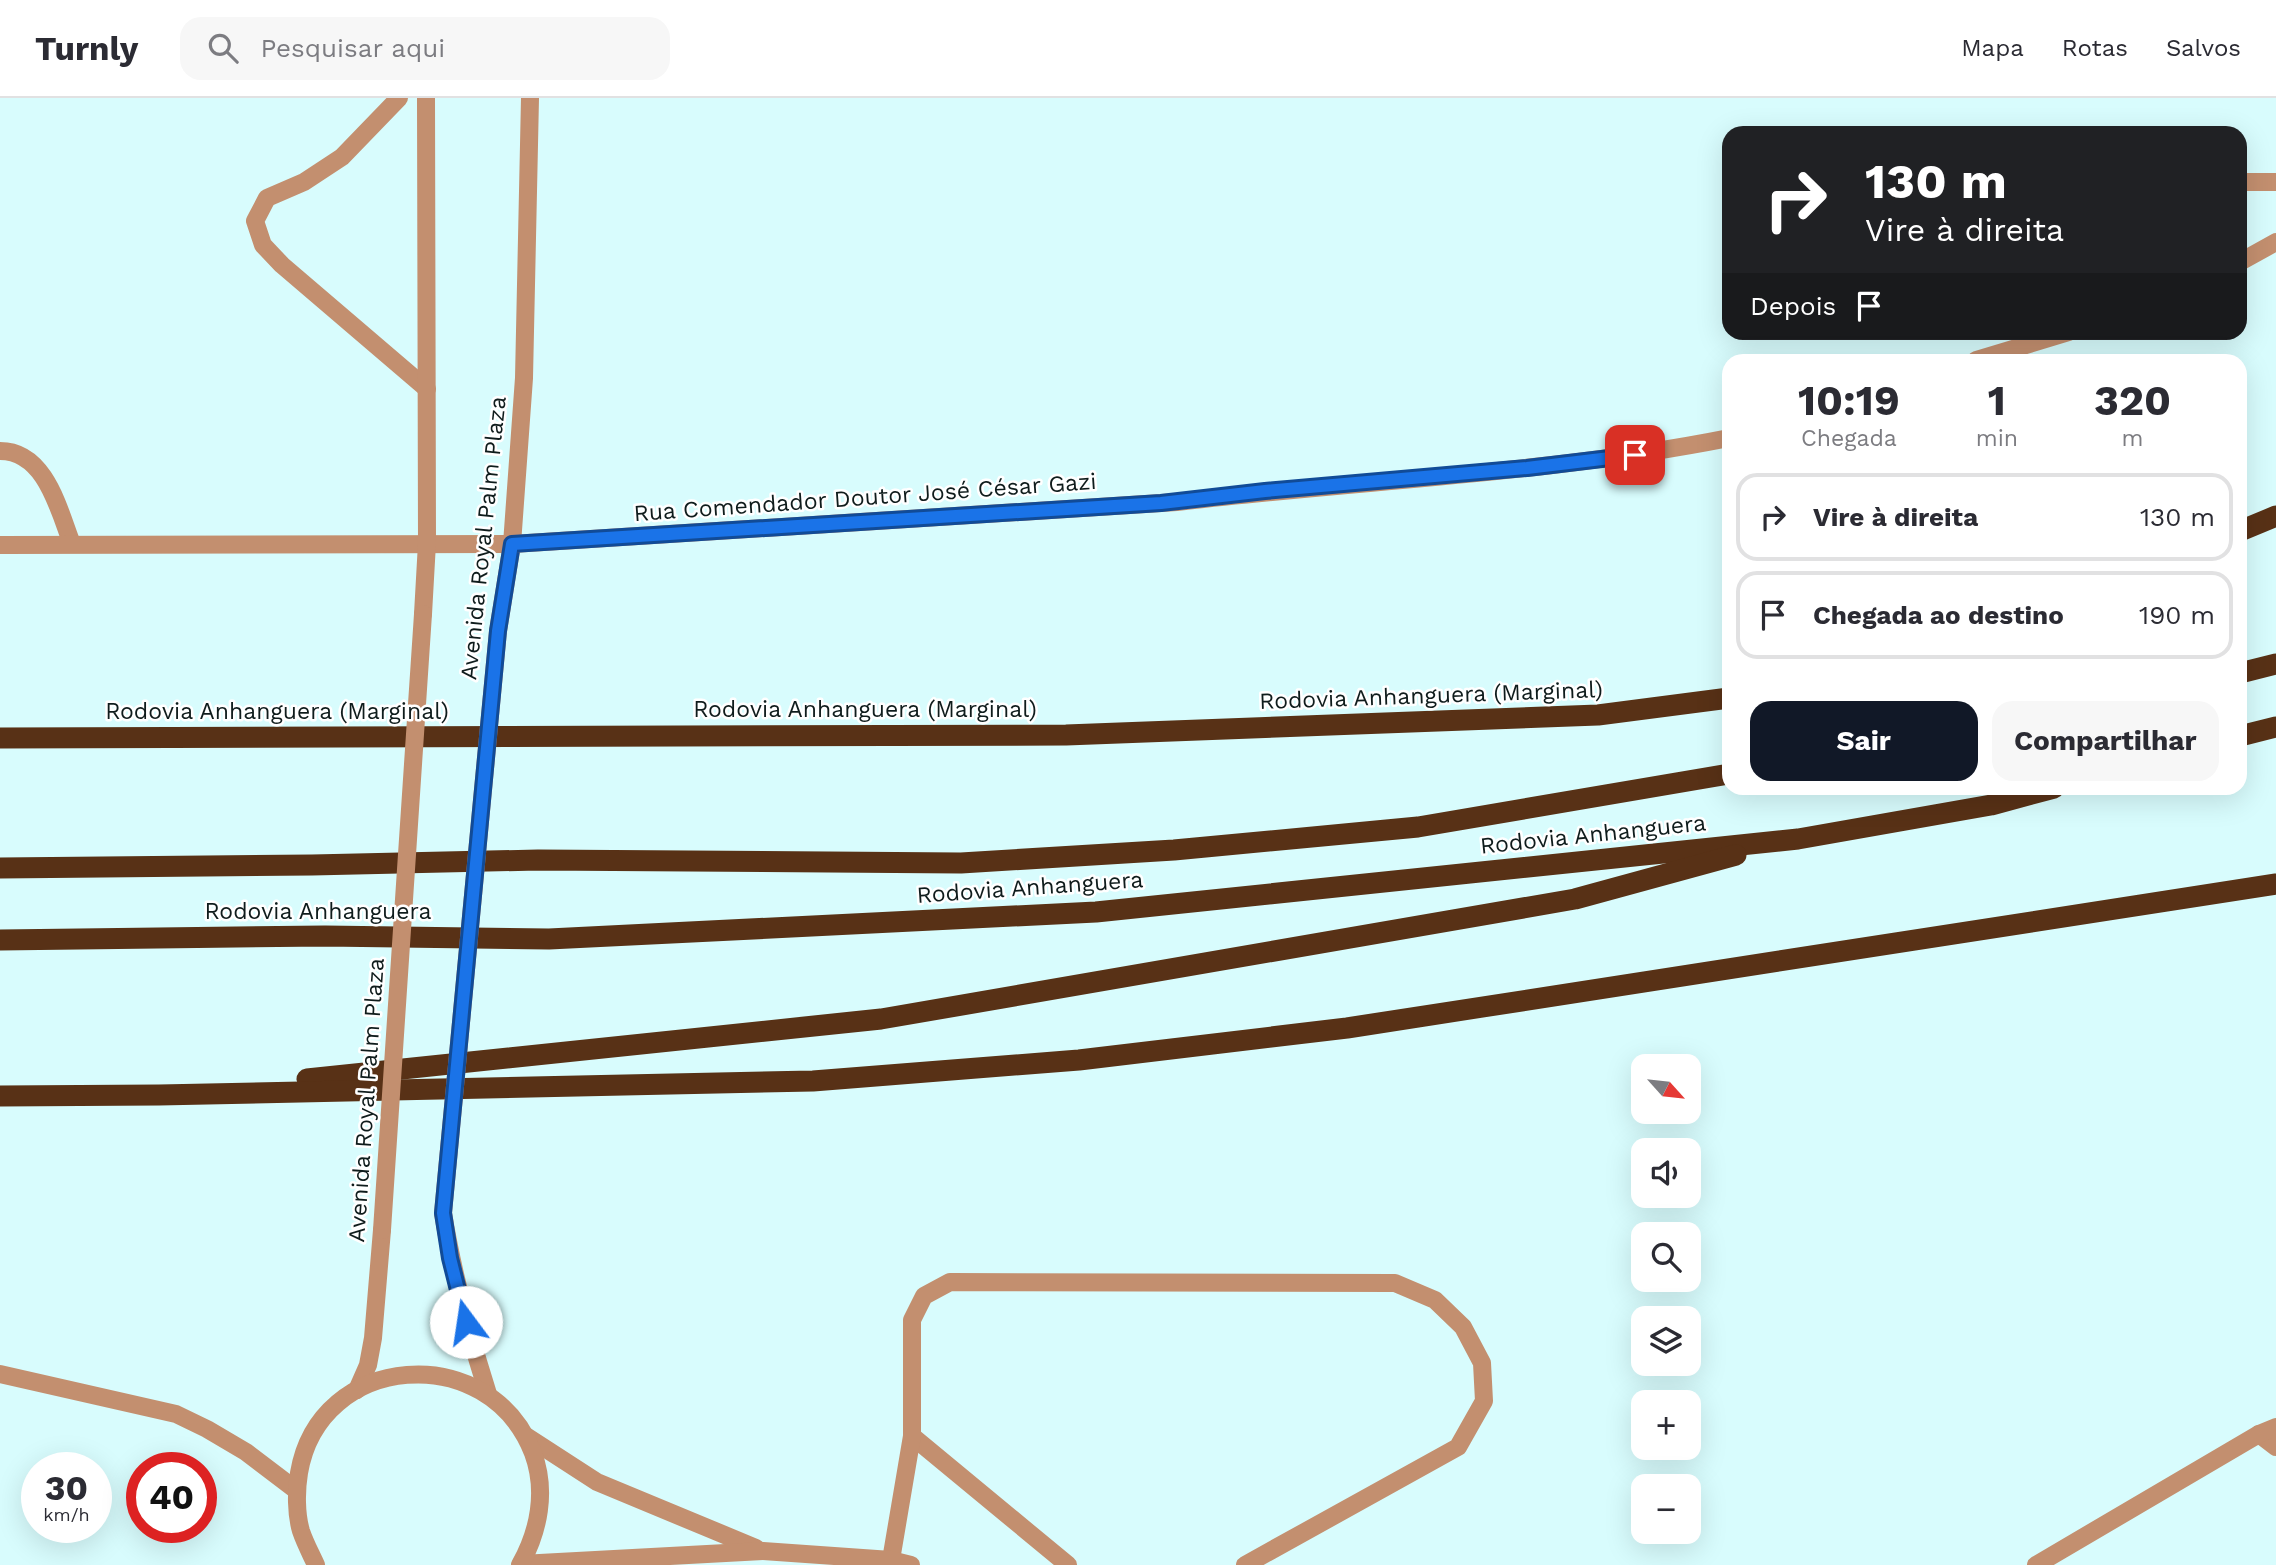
<!DOCTYPE html>
<html lang="pt">
<head>
<meta charset="utf-8">
<style>
	:root { --surface:#fff; --page:#f7f7f7; --text:#2b2b33; --muted:#7c7c81; --line:#e1e1e2; --accent:#111827 }
	body { margin:0; font-family:"Work Sans",sans-serif; background:var(--page); color:var(--text); height:100vh; display:flex; flex-direction:column; font-size:26px; white-space:nowrap }
	* { box-sizing:border-box; margin:0 }
	p { font-size:23px; color:var(--muted) }
	.icon { flex:none; width:38px; height:38px; fill:none; stroke:currentColor; stroke-width:2; stroke-linecap:round; stroke-linejoin:round }
	.map { position:relative; flex:1; overflow:hidden }
	.details { position:absolute; left:1722px; top:256px; width:525px; height:441px; display:flex; flex-direction:column; background:var(--surface); border-radius:21px; box-shadow:0 7px 28px #0002 }
	.details>* { flex:none }
	.hud { position:absolute; left:1722px; top:28px; width:525px; height:214px; border-radius:21px; box-shadow:0 7px 28px #0002; background:#202124; color:#fff; overflow:hidden }
	.needle { width:46px; rotate:117deg }
	.controls { position:absolute; left:1631px; top:956px; display:grid; gap:14px }
	.controls a { display:grid; place-items:center; width:70px; height:70px; border-radius:14px; background:var(--surface); box-shadow:0 7px 28px #0002; font-size:35px }
	.speed { position:absolute; left:21px; top:1354px; display:flex; gap:14px; font-size:35px; font-weight:700; text-align:center }
	.speed>* { display:grid; place-content:center; width:91px; height:91px; border-radius:50%; background:var(--surface); box-shadow:0 7px 28px #0002; line-height:1 }
	.speed small { font-size:18px; font-weight:400 }
	.speed .limit { border:10px solid #d22; background:#fff; color:#111 }
	.pin { position:absolute; display:grid; place-items:center; width:60px; height:60px; color:#fff; margin:-30px; border-radius:14px; box-shadow:0 4px 10px #0006 }
	.me { position:absolute; width:77px; margin:-38px; rotate:346deg; stroke-linejoin:round; filter:drop-shadow(0 0 5px #0008) }
	.turn { display:flex; align-items:center; gap:24px; height:147px; padding:0 28px; font-size:32px }
	.turn .icon { width:91px; height:91px; stroke-width:2.5 }
	.turn b { display:block; font-size:49px; line-height:60px }
	.then { display:flex; align-items:center; height:66px; padding:0 28px; background:#0003; gap:14px; font-size:26px }
	.eta { display:flex; justify-content:space-evenly; align-items:center; height:119px; text-align:center }
	.eta b { font-size:42px; font-weight:700; line-height:49px }
	.primary-button { display:flex; gap:14px; margin-top:auto; padding:14px 28px }
	.primary-button a { flex:1; height:80px; border-radius:21px; background:var(--accent); color:#fff; font-size:28px; font-weight:700; line-height:80px; text-align:center }
	.primary-button a+a { background:var(--page); color:var(--text) }
	ul { padding:0; list-style:none }
	li { display:flex; align-items:center; gap:21px; height:88px; margin:0 14px 10px; padding:0 14px; border:4px solid var(--line); border-radius:21px }
	li div { flex:1 }
	li b { display:block; font-size:26px }
	li em { font-style:normal }
	header { display:flex; align-items:center; gap:42px; box-sizing:border-box; height:98px; padding:0 35px; background:var(--surface); border-bottom:2px solid var(--line) }
	header strong { font-size:33px }
	nav { display:flex; gap:38px; margin-inline-start:auto; font-size:24px }
	.search { width:490px; height:63px; background:var(--page); display:flex; align-items:center; gap:18px; box-sizing:border-box; padding:0 24px; border-radius:21px; color:var(--muted); font-size:26px }
	.map>svg:first-child { display:block }
</style>
</head>
<body>
<header>
<strong>Turnly</strong>
<div class="search"><svg class="icon" aria-label="search" viewBox="0 0 24 24"><circle cx="10" cy="10" r="6"/><path d="M15 15l6 6"/></svg>Pesquisar aqui</div>
<nav><a>Mapa</a><a>Rotas</a><a>Salvos</a></nav>
</header>
<div class="map">
<svg width="2276" height="1467" viewBox="0 0 2276 1467">
	<rect width="100%" height="100%" fill="#d8fcfd"/>
	<g fill="none" stroke-linecap="round" stroke-linejoin="round">
		<g stroke="#c38f6f" stroke-width="18">
			<polyline points="399,0 342,59 304,84 267,100 255,123 263,147 282,167 427,291"/>
			<polyline points="2240,84 2276,84"/>
			<polyline points="2240,164 2276,144"/>
			<polyline points="1976,262 2069,234"/>
			<path d="M0,353C46,353 59,413 72,446"/>
			<path d="M0,447L512,446L1177,404C1361,382 1548,376 1729,340"/>
			<polyline points="423,516 427,445 426,0"/>
			<polyline points="498,533 512,446 524,280 530,0"/>
			<path d="M443,1115C453,1177 469,1236 488,1296"/>
			<polyline points="0,1276 176,1316 207,1331 246,1354 296,1392"/>
			<polyline points="357,1292 368,1267 373,1240 382,1132"/>
			<polyline points="2259,1336 2276,1349"/>
			<polyline points="526,1338 597,1384 756,1450"/>
			<polyline points="912,1338 1068,1467"/>
			<polyline points="891,1462 912,1338 912,1222 924,1198 950,1184 1395,1185 1435,1202 1463,1229 1482,1265 1484,1303 1458,1349 1245,1467"/>
			<polyline points="521,1466 763,1453 891,1462 911,1467"/>
			<path d="M316,1467C311,1456 305,1445 301,1433C296,1416 296,1393 299,1375C319,1254 489,1241 533,1355C547,1393 539,1433 520,1467"/>
			<polyline points="2036,1467 2259,1336 2276,1329"/>
		</g>
		<g stroke="#583116" stroke-width="21">
			<polyline points="2240,433 2276,418"/>
			<polyline points="2240,575 2276,566"/>
			<polyline points="2240,638 2276,629"/>
			<polyline points="0,640 1066,637 1598,617 1729,600"/>
			<polyline points="0,770 312,767 538,762 961,765 1174,752 1418,729 1729,676"/>
			<polyline points="0,842 325,838 549,841 1096,814 1798,741 1991,707 2054,690"/>
			<polyline points="307,981 881,921 1575,801 1736,757"/>
			<polyline points="0,998 159,997 813,983 1079,962 1347,930 2276,786"/>
		</g>
		<g stroke="#c38f6f" stroke-width="18">
			<polyline points="443,1115 498,533"/>
			<polyline points="382,1132 423,516"/>
		</g>
	</g>
	<g fill="none" stroke-linecap="round" stroke-linejoin="round">
		<defs>
			<polyline id="route" points="466,1224 450,1160 443,1115 498,533 512,446 1161,405 1265,393 1527,370 1635,357"/>
		</defs>
		<use href="#route" stroke="#114b97" stroke-width="18"/>
		<use href="#route" stroke="#1a73e8" stroke-width="12"/>
	</g>
	<g text-anchor="middle" stroke-width="5" stroke-linejoin="round" paint-order="stroke">
		<g font-size="23" fill="#0f1c1c" stroke="#fff">
			<text transform="translate(865 399) rotate(-4)" y="8">Rua Comendador Doutor José César Gazi</text>
			<text transform="translate(483 440) rotate(-84)" y="8">Avenida Royal Palm Plaza</text>
			<text transform="translate(1431 597) rotate(-2)" y="8">Rodovia Anhanguera (Marginal)</text>
			<text x="865" y="619">Rodovia Anhanguera (Marginal)</text>
			<text x="277" y="621">Rodovia Anhanguera (Marginal)</text>
			<text transform="translate(1593 736) rotate(-6)" y="8">Rodovia Anhanguera</text>
			<text transform="translate(1030 789) rotate(-4)" y="8">Rodovia Anhanguera</text>
			<text x="318" y="821">Rodovia Anhanguera</text>
			<text transform="translate(366 1002) rotate(-86)" y="8">Avenida Royal Palm Plaza</text>
		</g>
	</g>
</svg>
<div class="controls">
<a><svg class="needle" viewBox="-14 -14 28 28"><path d="M0-13l5 13h-10z" fill="#e53935"/><path d="M0 13l5-13h-10z" fill="#7c7c81"/></svg></a>
<a><svg class="icon" aria-label="sound" viewBox="0 0 24 24"><path d="M4 9h4l5-4v14l-5-4H4zM17 9q2 3 0 6"/></svg></a>
<a><svg class="icon" aria-label="search" viewBox="0 0 24 24"><circle cx="10" cy="10" r="6"/><path d="M15 15l6 6"/></svg></a>
<a><svg class="icon" aria-label="layers" viewBox="0 0 24 24"><path d="M12 4l9 5-9 5-9-5zM3 14l9 5 9-5"/></svg></a>
<a>+</a>
<a>−</a>
</div>
<div class="speed"><div>30<small>km/h</small></div><div class="limit">40</div></div>
<div class="pin" style="left:1635px;top:357px;background:#d93025"><svg class="icon" aria-label="arrive" viewBox="0 0 24 24"><path d="M6 21V4h12l-3 4 3 4H6"/></svg></div>
<svg class="me" style="left:466px;top:1224px" viewBox="-20 -20 40 40"><circle r="19" fill="#fff"/><path d="M0-13L10 11 0 6-10 11z" fill="#1a73e8"/></svg>
<div class="hud">
<div class="turn"><svg class="icon" aria-label="right" viewBox="0 0 24 24"><path d="M7 20v-9h11M14 6l5 5-5 5"/></svg><div><b>130 m</b>Vire à direita</div></div>
<div class="then">Depois<svg class="icon" aria-label="arrive" viewBox="0 0 24 24"><path d="M6 21V4h12l-3 4 3 4H6"/></svg></div>
</div>
<section class="details">
<div class="eta">
<div><b>10:19</b><p>Chegada</p></div>
<div><b>1</b><p>min</p></div>
<div><b>320</b><p>m</p></div>
</div>
<ul>
<li><svg class="icon" aria-label="right" viewBox="0 0 24 24"><path d="M7 20v-9h11M14 6l5 5-5 5"/></svg><div><b>Vire à direita</b></div><em>130 m</em></li>
<li><svg class="icon" aria-label="arrive" viewBox="0 0 24 24"><path d="M6 21V4h12l-3 4 3 4H6"/></svg><div><b>Chegada ao destino</b></div><em>190 m</em></li>
</ul>
<div class="primary-button"><a>Sair</a><a>Compartilhar</a></div>
</section>
</div>
</body>
</html>
